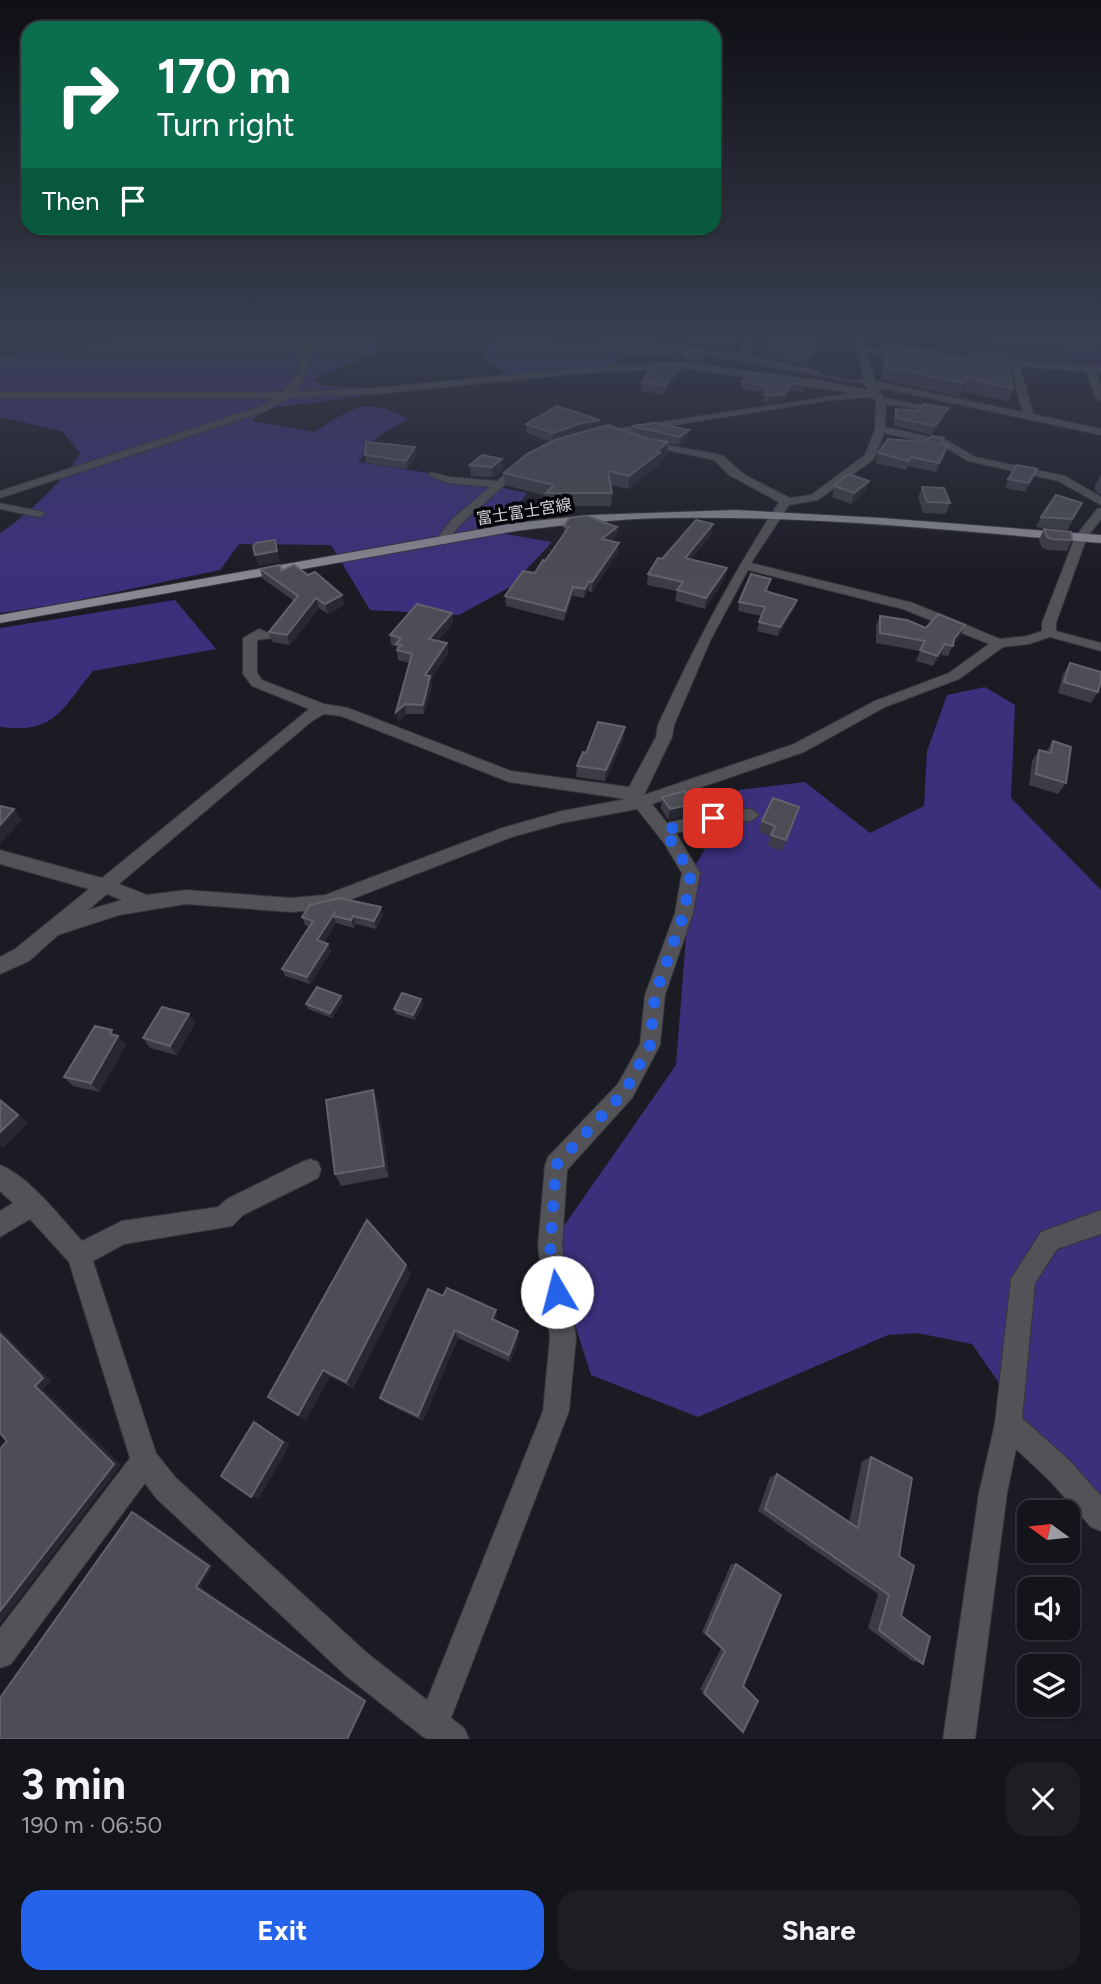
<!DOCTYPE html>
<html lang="en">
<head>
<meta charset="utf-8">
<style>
	:root { --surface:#14141b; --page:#1d1d24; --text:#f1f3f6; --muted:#9d9ea3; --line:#33333a; --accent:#2563eb }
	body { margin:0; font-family:Figtree,"Noto Sans JP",sans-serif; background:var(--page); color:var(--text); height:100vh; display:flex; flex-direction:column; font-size:26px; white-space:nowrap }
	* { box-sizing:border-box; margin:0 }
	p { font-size:23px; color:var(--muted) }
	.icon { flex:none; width:38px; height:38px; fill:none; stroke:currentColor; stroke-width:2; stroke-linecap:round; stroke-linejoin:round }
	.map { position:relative; height:1739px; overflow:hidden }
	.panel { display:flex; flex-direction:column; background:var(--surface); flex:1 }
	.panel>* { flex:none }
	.banner { position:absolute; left:21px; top:21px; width:700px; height:214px; border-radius:21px; box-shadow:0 2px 5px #0004,0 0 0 2px var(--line); background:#0b6e4f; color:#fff; overflow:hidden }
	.needle { width:46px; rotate:285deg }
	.controls { position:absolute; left:1017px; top:1500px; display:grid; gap:14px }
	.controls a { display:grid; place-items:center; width:63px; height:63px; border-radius:14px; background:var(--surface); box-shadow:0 2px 5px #0004,0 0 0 2px var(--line); font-size:35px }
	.pin { position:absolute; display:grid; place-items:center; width:60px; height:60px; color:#fff; margin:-30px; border-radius:14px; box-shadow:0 4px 10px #0006 }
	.me { position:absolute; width:77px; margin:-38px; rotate:352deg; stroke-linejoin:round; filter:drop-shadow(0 0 5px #0008) }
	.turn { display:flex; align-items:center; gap:24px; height:147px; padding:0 21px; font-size:32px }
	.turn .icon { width:91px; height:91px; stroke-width:2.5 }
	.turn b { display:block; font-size:49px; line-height:60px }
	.then { display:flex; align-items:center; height:66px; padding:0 21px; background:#0003; gap:14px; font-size:26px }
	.round { display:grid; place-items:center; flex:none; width:74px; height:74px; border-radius:21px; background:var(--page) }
	.overview { display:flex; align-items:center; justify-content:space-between; height:119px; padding:0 21px }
	h1 { font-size:42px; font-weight:700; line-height:52px }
	.button { display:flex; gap:14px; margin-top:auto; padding:14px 21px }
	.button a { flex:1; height:80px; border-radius:21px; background:var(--accent); color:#fff; font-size:28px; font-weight:700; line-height:80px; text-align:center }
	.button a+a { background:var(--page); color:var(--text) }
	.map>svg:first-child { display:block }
</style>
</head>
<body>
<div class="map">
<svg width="1101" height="1739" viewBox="0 0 1101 1739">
	<rect width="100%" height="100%" fill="#1b1b24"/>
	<polygon fill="#2f216b" points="988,336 1101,336 1101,367 993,359"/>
	<g fill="#3c307d">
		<path d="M132,336H378L380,351L314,379L324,386L367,388L359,397L263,409L252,421L315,432C352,408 365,395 408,419L377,437L358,462L448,476L527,493L499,533L552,542L510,587L459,615L370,610L331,545L239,544L220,570L60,604L0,613V533C24,518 67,478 80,453L62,431L0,417V356L52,353Z"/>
		<path d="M508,336H535L573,346L604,344L672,352L666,359L623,354L613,367L509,375L482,358C485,346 496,338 508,336Z"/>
		<path d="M175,600L216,649L93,671C61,710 55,734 0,727V628Z"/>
		<polygon points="985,687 1015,705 1011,798 1101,890 1101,1506 1060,1471 972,1344 917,1333 888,1335 698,1417 591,1375 550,1246 676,1065 691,873 739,790 805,782 870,833 924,806 927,751 947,695"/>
	</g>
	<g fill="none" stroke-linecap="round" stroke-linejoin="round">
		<g stroke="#443f59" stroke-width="3.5">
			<polyline points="571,336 732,359 856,382"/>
			<polyline points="887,389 902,392"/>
		</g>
		<defs>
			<g id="minor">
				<path d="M305,336H313C310,356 309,376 295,392L376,388L587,367L682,362L819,380L868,390L866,385L858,381L864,378L852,336H860L864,347L910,353L905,356L866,352L875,381L1022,412L1011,365L980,360L982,358L1101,367V373L1096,372L1101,385V401L1096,398L1086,372L1020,366L1033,414L1101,429V435L877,387L884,398L949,410L944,413L886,404L885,427L948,441L975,457L1065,476L1101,497V505L1058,481L968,461L941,445L884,433L874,459L818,500L789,505L751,563L913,603L1000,639L1027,636L1042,631V623L1075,537L1097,509L1101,508V519L1087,537L1056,623V631L1101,643V651L1050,637L1029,644L1003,647L959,679L885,707L804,752L652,804L667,823L713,812L751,809L759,815L751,821L713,824L676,833L700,873L693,913L665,995L660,1045L632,1098L567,1170L562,1246L576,1338L569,1411L451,1718L464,1728L469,1739H427L422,1736L345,1675L156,1498L145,1483L11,1664L0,1668V1628L130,1458L69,1262L30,1219L0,1237V1211L13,1203L0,1191V1165C30,1177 60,1217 82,1241L122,1221L218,1207L227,1199L302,1162L310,1159L318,1162L321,1170L318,1178L243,1215L232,1226L124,1244L93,1261L156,1453L176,1478L367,1653L427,1700L543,1411L550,1338L538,1246L545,1165L548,1157L618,1084L640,1044L645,995L675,913L682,873L664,843L637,809L562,823L512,837L326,909L291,912L186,904L119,915L58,935L29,961L0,974V957L15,949L89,889L0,864V850L102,878L309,709L252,686L243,674V638L259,629L274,635L272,638L257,640V673L262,680L324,704L348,708L511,771L629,787L656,737L658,725C695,645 731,576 779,502L729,475L714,460L639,444L644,441L722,455L745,475L790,498L811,495L865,455L875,429L876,401L872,397L831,400L598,437L593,434L594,432L853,393L682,368L587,373L376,394L288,398L267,411L0,498V491L259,407L275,398H0V392H283L298,373ZM748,570L903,609L989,644L949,673L875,701L794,744L644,795L672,737L674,725L711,639ZM324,714L341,716L509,782L626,799L562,811L502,828L325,895L291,898L186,890L147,895L119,884L312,721ZM107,894L122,900L88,910Z"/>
				<polygon points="586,336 607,336 740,354 746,336 754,336 749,356 820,371 815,374 713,355"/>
				<polygon points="520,461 529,463 460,525 445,544 437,544 435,541 452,519 490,487 448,483 430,476 430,472 450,477 497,481"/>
				<polygon points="0,503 43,512 45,514 39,517 0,509"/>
				<polygon points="1101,1210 1101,1234 1057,1249 1035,1283 1022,1418 1070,1461 1101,1496 1101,1531 1091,1527 1050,1481 1016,1449 1007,1493 975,1739 943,1739 979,1493 995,1423 1011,1279 1041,1232"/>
			</g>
			<path id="major" d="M735,510L882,518L1101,535V543C956,531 811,515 665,518C615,519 565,525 516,531L0,623V615L516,523L589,515Z"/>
		</defs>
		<use href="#minor" stroke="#35353d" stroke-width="2"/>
		<use href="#major" stroke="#35353d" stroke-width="2"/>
		<use href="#minor" fill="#525257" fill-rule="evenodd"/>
		<use href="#major" fill="#888892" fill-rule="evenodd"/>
	</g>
	<g fill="#3c3c46">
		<polygon points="689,336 738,336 734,351 688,344"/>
		<polygon points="794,336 818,336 818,339 814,339 810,363 807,366 765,357 767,348 793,342"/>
		<polygon points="1032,336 1101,336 1101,355 1035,349"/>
		<polygon points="884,346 938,355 968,358 970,351 1013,389 1008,402 963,391 959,396 883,380 881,359"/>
		<polygon points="683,355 704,357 703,362 683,359"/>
		<polygon points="680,373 664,395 641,391 641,382"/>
		<polygon points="805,381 803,392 790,391 783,401 769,403 763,402 766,393 741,389 742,382"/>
		<polygon points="948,408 945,416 932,435 894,426 894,417 896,409 918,411"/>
		<polygon points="600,420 600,427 631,433 632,426 688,438 679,445 668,443 667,455 659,461 659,465 628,489 610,485 612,493 611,506 546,506 546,496 505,485 504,473 551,442 527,433 526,424"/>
		<polygon points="942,444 948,445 936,472 908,466 906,470 875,463 878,453"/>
		<polygon points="365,455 416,455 407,469 366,463"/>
		<polygon points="502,459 503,470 492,477 471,476 470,465"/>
		<polygon points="1101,474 1101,495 1095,491 1095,485"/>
		<polygon points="1033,478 1025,492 1005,488 1008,479"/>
		<polygon points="869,481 865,491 851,504 832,497 834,486"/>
		<polygon points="922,487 950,503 946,514 923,513 918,497"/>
		<polygon points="1077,514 1067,530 1036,527 1041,517"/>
		<polygon points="564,526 617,527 616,536 611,541 618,552 592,592 588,591 584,598 573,596 564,621 506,606 505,596 535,573 564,534"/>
		<polygon points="1044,529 1072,540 1067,551 1047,550 1042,548 1039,540"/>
		<polygon points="711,535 691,559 727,568 725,578 705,609 675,601 677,591 647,585 648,574 662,559"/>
		<polygon points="260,569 308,575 342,595 344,605 328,614 319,608 290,645 272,642 269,632 294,601 263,579"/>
		<polygon points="769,588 767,591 797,600 794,609 778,636 757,631 761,616 738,611 739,602"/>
		<polygon points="452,613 453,623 438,641 447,643 448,653 431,679 432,686 424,714 406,714 398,722 409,663 398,660 396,646 391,645 390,635"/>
		<polygon points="880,616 926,628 961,635 953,645 948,656 941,655 933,666 916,661 920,651 876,643 876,626"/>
		<polygon points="1070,663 1098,692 1091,703 1058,693 1063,674"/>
		<polygon points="624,738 605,781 576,777 577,766 586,753"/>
		<polygon points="1053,741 1066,783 1058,794 1029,785 1032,761 1039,750 1046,752"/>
		<polygon points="662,797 693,804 691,815 668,820 661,808"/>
		<polygon points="796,818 782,851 768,846 770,836 759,832 762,821"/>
		<polygon points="696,826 723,841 722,847 700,849 695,831"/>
		<polygon points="310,905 383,915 376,929 356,924 354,928 336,923 324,942 328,944 331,951 310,984 285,976 282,969 309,927 305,925 302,917"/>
		<polygon points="343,1001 332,1018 308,1009 306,1004"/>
		<polygon points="423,1004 415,1020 396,1014 394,1009"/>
		<polygon points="195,1023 177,1055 150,1048 143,1038"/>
		<polygon points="116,1035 126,1045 99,1092 73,1086 64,1077"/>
		<polygon points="373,1090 378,1103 389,1177 341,1186 335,1174"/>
		<polygon points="411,1274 353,1388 330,1376 306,1420 268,1397"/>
		<polygon points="443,1296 497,1318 496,1321 519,1338 510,1362 458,1338 423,1421 386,1403 380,1398"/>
		<polygon points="871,1457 899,1556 901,1616 923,1664 911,1660 868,1628 878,1594 758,1511 770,1477 777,1474 849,1523 862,1461"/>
		<polygon points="731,1564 736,1564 743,1686 743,1732 700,1689 721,1649 702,1632"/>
	</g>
	<g fill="#282832">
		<polygon points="812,355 810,363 807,366 809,357"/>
		<polygon points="681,365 680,373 664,395 665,386"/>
		<polygon points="967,378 963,391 959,396 964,383"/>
		<polygon points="792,383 790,391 783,401 769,403 770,396"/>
		<polygon points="948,408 945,416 932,435 935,426"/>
		<polygon points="600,420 600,429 582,432 553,442 553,433 582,423"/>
		<polygon points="689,430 688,438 679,445 680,437"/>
		<polygon points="668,442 667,455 659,461 659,465 628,489 629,476 657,451"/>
		<polygon points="415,447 416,455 407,469 406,461"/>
		<polygon points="502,459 503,470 492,477 492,467"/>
		<polygon points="869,481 865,491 851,504 854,493"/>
		<polygon points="713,524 711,535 684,569 685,558"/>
		<polygon points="617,527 616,536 602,549 602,539"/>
		<polygon points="275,540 280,562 258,566 255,555"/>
		<polygon points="619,543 618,552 592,592 592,582"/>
		<polygon points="727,568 725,578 705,609 706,598"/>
		<polygon points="589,581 588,591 584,598 585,589"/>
		<polygon points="573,587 573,596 564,621 565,611"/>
		<polygon points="342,595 344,605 328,614 325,604"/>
		<polygon points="316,598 319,608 290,645 287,635"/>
		<polygon points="797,600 794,609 778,636 780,627"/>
		<polygon points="452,613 453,623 431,649 429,639"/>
		<polygon points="965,625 961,635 952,646 954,639"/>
		<polygon points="447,643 448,653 431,679 432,686 424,714 423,705 425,675"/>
		<polygon points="945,644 941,655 933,666 937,656"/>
		<polygon points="405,704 406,714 398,722 396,712"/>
		<polygon points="625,727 624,738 605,781 606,770"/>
		<polygon points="693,804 691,815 668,820 670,809"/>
		<polygon points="14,809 22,820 0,844 0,825"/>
		<polygon points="381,907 383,915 376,929 374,921"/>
		<polygon points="333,916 336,923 320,948 317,940"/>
		<polygon points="353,916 356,924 354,928 351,920"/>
		<polygon points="328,944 331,951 310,984 307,977"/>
		<polygon points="341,996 343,1001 332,1018 330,1013"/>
		<polygon points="421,999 423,1004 415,1020 413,1015"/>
		<polygon points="189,1014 195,1023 177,1055 170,1046"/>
		<polygon points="112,1030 118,1037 118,1036 126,1045 99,1092 91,1083"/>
		<polygon points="373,1090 378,1103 389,1177 384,1166"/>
		<polygon points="18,1115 28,1123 3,1148 0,1146 0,1132"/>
		<polygon points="406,1265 411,1274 353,1388 346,1382"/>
		<polygon points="496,1310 497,1318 494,1327 492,1319"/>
		<polygon points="0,1329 51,1381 43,1389 121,1465 0,1624 0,1611 35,1386 0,1334"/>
		<polygon points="455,1330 458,1338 423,1421 418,1416"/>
		<polygon points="518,1331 519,1338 510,1362 509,1355"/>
		<polygon points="323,1370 330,1376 306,1420 298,1415"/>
		<polygon points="254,1422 290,1444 259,1499 251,1497"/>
		<polygon points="132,1512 137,1513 213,1566 200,1587 367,1700 349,1739 347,1739 196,1587"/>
	</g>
	<g fill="#4d4d56" stroke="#62626b" stroke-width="2">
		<polygon points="711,336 736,336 736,339"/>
		<polygon points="794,336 815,336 812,355 809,357 767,348 771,342 793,342"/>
		<polygon points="884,346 938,351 938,355 972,358 970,351 1006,354 1013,389 967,378 964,383 886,367"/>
		<polygon points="685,349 700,351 704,357 683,355"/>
		<polygon points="657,363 681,365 665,386 641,382"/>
		<polygon points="748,373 805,381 805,385 792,383 785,394 770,396 764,395 770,387 742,382"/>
		<polygon points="924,404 948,408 935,426 896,418 896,409 918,411"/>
		<polygon points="557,406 600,420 582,423 553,433 526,424"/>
		<polygon points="655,423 689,430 680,437 632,426"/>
		<polygon points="608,425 648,439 668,442 657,451 660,452 629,476 608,471 612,493 546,493 554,485 504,473 527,454 555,440"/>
		<polygon points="932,436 944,438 941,444 948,445 939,463 911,457 909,461 878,453 888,439 924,442"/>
		<polygon points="366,442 415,447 406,461 365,455"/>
		<polygon points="482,455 502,459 492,467 470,465"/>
		<polygon points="1017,465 1037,469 1029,483 1008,479"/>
		<polygon points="849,474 869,481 854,493 834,486"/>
		<polygon points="922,487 944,488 950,503 927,502"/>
		<polygon points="1056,495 1082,503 1072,519 1041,517"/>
		<polygon points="587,516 617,527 602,539 619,543 592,582 589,581 585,589 573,587 565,611 505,596 523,571 535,573 543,560 545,561 569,527 564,526 570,518"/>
		<polygon points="696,520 713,524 685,558 727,568 706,598 677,590 683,582 648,574 658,558 662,559"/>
		<polygon points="1044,529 1071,532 1072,540 1052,539 1047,537"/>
		<polygon points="275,540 277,551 255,555 253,546 256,543"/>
		<polygon points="280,565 281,571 294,565 308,575 315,572 342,595 325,604 316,598 287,635 269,632 298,596 260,569"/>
		<polygon points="751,574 771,579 765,591 797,600 780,627 759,622 765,607 739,602"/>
		<polygon points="417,604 452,613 429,639 447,643 425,675 430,676 423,705 405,704 396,712 412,654 397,650 401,645 396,644 401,638 390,635"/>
		<polygon points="938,614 965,625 954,639 953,646 945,644 937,656 920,650 925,641 880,633 880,616 907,620 926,628"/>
		<polygon points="1070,663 1101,672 1101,680 1098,692 1064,682"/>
		<polygon points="598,722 625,727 606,770 577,766 583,752 586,753"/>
		<polygon points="1053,741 1071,747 1066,783 1036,774 1039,750 1051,753"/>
		<polygon points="685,791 693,804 670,809 662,797"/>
		<polygon points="773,798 799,807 786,840 771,835 775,826 762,821"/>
		<polygon points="0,806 14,809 0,825"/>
		<polygon points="717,824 723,841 702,843 696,826"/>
		<polygon points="339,898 381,907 374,921 353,916 351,920 333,916 336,911 317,940 328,944 307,977 282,969 313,921 302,917 310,905"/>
		<polygon points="317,987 341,996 330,1013 306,1004"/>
		<polygon points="402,993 421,999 413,1015 394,1009"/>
		<polygon points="162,1007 189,1014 170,1046 143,1038"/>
		<polygon points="95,1026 112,1030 110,1034 118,1036 91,1083 64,1077"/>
		<polygon points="373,1090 384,1166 335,1174 326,1100"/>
		<polygon points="0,1100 18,1115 0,1132"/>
		<polygon points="367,1220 406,1265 346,1382 323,1370 298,1415 268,1397"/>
		<polygon points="447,1288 496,1310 492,1319 518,1331 509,1355 455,1330 418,1416 380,1398 428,1289 443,1296"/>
		<polygon points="0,1334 43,1378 35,1386 114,1464 0,1611 0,1449 7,1441 0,1433"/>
		<polygon points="254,1422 283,1442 251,1497 221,1476"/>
		<polygon points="871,1457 912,1478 899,1556 914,1566 901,1616 930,1637 923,1664 879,1630 889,1595 765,1509 777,1474 858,1528"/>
		<polygon points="132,1512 209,1566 196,1587 365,1701 347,1739 0,1739 0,1698"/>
		<polygon points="736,1564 781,1595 743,1686 758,1701 743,1732 704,1693 725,1651 706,1633"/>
	</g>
	<linearGradient id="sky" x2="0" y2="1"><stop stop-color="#0f0f14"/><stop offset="0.58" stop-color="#393f50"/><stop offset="1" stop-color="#393f50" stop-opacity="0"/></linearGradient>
	<rect width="1101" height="579" fill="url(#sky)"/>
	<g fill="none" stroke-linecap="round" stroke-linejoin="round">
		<polyline stroke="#2563eb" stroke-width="12" stroke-dasharray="0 21.6" points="557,1292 550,1247 556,1165 625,1091 650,1045 655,995 684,913 691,873 664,830 713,818"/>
	</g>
	<g text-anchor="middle" stroke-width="7" stroke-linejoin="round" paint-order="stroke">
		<g font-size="16" fill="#d3d3da" stroke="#06060a">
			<text transform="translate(524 511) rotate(-9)" y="6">富士富士宮線</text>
		</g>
	</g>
</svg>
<div class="controls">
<a><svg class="needle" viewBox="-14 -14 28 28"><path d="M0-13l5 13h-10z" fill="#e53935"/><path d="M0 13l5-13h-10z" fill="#9d9ea3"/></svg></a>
<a><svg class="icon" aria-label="sound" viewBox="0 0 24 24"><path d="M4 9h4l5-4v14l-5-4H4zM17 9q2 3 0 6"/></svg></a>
<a><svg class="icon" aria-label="layers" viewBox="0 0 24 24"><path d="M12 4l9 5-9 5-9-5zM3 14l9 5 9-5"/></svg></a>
</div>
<div class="pin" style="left:713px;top:818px;background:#d93025"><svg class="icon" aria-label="arrive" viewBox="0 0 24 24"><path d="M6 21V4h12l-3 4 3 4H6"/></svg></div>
<svg class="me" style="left:557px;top:1292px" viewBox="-20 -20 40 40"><circle r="19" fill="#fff"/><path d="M0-13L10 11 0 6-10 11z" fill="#2563eb"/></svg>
<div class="banner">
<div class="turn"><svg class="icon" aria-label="right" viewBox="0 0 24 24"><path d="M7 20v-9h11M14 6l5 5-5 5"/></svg><div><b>170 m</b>Turn right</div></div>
<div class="then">Then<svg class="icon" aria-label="arrive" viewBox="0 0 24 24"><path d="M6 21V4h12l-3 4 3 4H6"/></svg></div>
</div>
</div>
<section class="panel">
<div class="overview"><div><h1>3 min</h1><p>190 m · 06:50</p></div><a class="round"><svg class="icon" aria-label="close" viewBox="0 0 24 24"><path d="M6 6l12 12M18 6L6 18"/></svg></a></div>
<div class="button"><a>Exit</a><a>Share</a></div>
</section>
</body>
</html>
